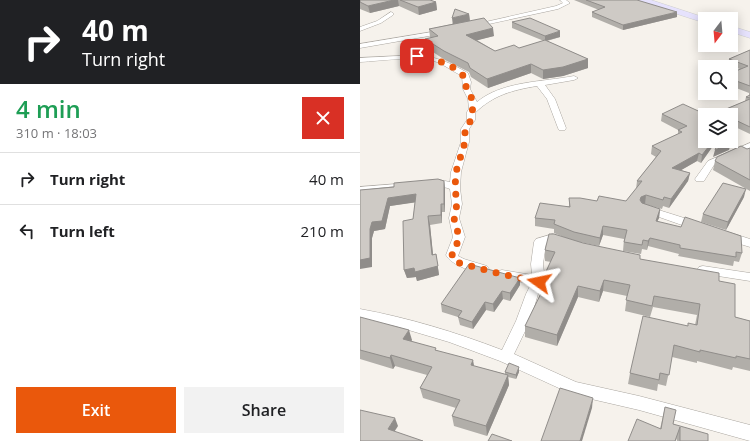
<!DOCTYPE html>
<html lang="en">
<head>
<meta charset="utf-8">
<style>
	:root { --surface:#fff; --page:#f2f2f2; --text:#202124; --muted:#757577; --line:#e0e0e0; --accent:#ea580c }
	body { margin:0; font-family:"Open Sans",sans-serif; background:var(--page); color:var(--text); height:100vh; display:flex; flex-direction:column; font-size:15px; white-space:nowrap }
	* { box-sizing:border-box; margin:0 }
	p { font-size:13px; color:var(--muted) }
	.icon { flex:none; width:22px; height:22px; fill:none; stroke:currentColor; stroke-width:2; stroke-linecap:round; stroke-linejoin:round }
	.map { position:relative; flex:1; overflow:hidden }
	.drawer { display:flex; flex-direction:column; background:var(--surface); width:360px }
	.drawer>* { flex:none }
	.guide { background:#202124; color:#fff; overflow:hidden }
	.needle { width:26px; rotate:196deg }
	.fabs { position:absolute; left:338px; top:12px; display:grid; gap:8px }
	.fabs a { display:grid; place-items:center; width:40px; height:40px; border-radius:0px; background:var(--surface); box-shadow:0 2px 10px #0003; font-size:20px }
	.pin { position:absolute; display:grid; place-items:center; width:34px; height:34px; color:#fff; margin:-17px; border-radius:8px; box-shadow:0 2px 6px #0006 }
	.me { position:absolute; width:44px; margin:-22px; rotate:282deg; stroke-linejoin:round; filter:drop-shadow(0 0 3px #0008) }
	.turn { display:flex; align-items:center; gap:14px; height:84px; padding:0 16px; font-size:18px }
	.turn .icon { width:52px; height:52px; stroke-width:2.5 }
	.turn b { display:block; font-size:28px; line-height:34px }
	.round { display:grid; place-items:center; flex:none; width:42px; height:42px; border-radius:0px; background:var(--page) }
	.summary { display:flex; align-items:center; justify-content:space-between; height:68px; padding:0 16px }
	h1 { font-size:24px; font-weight:600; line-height:30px; color:#1e9e55 }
	.cta { display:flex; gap:8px; margin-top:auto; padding:8px 16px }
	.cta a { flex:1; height:46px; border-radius:0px; background:var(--accent); color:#fff; font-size:16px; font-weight:600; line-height:46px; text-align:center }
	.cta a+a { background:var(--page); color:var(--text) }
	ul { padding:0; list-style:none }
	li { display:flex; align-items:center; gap:12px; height:52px; padding:0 16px; border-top:1px solid var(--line) }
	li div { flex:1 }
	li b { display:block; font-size:15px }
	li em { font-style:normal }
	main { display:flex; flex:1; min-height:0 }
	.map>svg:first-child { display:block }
</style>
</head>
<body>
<main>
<section class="drawer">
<div class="guide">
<div class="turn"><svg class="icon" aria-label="right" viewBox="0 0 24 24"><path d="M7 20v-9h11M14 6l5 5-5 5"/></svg><div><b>40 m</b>Turn right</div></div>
</div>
<div class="summary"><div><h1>4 min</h1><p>310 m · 18:03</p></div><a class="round" style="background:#d93025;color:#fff"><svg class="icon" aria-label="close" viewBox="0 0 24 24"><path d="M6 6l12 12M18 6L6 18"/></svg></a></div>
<ul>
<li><svg class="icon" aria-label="right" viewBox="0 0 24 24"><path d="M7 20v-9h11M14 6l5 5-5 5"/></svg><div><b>Turn right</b></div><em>40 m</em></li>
<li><svg class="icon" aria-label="left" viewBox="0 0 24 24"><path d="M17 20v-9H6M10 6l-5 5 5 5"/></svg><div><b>Turn left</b></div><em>210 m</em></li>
</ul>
<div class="cta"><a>Exit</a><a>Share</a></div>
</section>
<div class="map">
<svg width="390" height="441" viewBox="0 0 390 441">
	<rect width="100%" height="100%" fill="#f6f2ec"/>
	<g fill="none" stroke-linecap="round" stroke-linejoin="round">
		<defs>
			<g id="minor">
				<polygon points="200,0 206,0 210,3 198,9 115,27 112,25 196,6 203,3"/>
				<polygon points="31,12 33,13 33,15 21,23 0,31 0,27 17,21"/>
				<polygon points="84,30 87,32 86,33 0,48 0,44"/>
				<path d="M57,55C78,57 90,63 108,73L111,82L110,89L117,102C142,81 183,82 214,76L218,78L214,80L185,85L195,99L206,128L205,130H199L198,128L187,99L177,86C153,90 133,95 115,113V120L109,129V142L101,172L100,188L102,204L99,218L105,237L98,256L104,259L127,266L129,269L127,272C117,275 91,265 86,255L93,237L89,218L92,204L90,189C82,185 70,189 65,184L66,182L80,180L90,182L91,172L101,142V129L107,120V112L109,109L108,99L103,89L102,76C94,72 86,66 77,62C59,55 20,61 0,62V58Z"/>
				<polygon points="390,143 390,149 354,165 344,181 336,181 335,179 348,161"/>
				<polygon points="49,183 53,184 54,186 53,188 0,193 0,187"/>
				<polygon points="286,206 340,223 342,226 340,229 336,230 282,211 281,209 282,207"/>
				<polygon points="368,232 390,239 390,247 364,239 362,236 364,233"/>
				<path d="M193,234L205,239L207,242L205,245C198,247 193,242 186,244L183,264L185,281L178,294L170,321L154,354L216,382L279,396L390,425V441L279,410L214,395L140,361L89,342L35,326L0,319V309C49,318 95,332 142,350L156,321L166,294L171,284L142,278L138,277L136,274L138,271L142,270L172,275L171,264L174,242L176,239Z"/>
				<polygon points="343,266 390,273 390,281 339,273 337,270 339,267"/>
			</g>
			<g id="primary">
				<polygon points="279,0 291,0 349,19 345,19 345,23 342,22 280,2"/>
				<polygon points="371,26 390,32 390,38 371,32"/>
			</g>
		</defs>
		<use href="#minor" stroke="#aaa6a0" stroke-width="1"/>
		<use href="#primary" stroke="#cececd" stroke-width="1"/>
		<use href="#minor" fill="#fff" fill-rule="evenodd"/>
		<use href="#primary" fill="#e6e2fd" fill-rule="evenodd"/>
	</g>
	<g fill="#b1aea9">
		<polygon points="0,0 70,0 76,2 77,10 59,15 39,6 10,13 0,9"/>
		<polygon points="214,0 277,0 317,17 263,30 232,17 232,12 239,10"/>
		<polygon points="109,14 110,21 134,36 117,40 135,51 159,48 184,41 152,28 152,22 200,37 187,41 228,59 228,68 203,76 183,79 171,73 128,88 111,77 109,72 85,60 67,48 65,39 71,38 70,37 69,29 92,24"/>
		<polygon points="390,50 390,134 371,125 371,115 358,115 359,112 385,101 386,97 390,95 389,95 389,93 371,86 371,73 380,69 368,65 369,59"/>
		<polygon points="302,114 345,115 345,141 355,141 355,143 341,163 337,161 321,170 330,173 328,181 309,208 303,206 302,209 284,204 300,209 299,218 297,221 382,253 379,262 374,261 373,266 318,256 319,254 288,246 287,250 282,249 281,254 263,251 264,239 243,235 239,246 215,241 359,281 375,317 390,321 390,371 373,367 372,370 337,361 337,363 312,357 306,386 298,384 297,391 268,384 270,373 328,326 335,325 337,315 293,307 290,317 265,311 267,296 243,291 239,302 218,297 197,346 165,337 165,326 183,289 183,278 191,262 185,261 185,250 211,240 194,233 194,229 175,226 175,218 209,206 209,198 237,201 266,201 276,189 277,181 296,157 291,154 292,146 318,134 318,130 301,121"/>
		<polygon points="390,148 390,191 353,170 355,161"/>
		<polygon points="84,181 85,189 85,212 82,212 82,223 70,225 73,255 76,254 79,275 57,281 56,277 47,278 44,270 53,219 55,202 30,206 25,229 14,231 12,238 12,267 0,190"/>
		<polygon points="384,197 366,230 341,222 343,214"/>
		<polygon points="160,285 150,301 143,299 134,312 126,310 113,329 100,325 98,317 82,312 81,304"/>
		<polygon points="0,317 52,340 51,341 76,350 114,366 145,374 145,372 159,372 156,379 148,377 149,385 127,436 94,426 92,416 96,408 63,398 60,388 67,375 35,366 33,369 0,359"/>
		<polygon points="305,407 313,424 348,441 317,441 317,438 316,441 268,441 300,429"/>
	</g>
	<g fill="#908d8a">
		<polygon points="34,0 38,0 39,6 10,13 8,6"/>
		<polygon points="76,2 77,10 59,15 58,7"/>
		<polygon points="317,12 317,17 263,30 263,25"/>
		<polygon points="109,14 110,22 93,26 92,18"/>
		<polygon points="133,28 134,36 107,43 106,35"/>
		<polygon points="200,31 200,37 185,41 185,36"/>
		<polygon points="228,59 228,68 203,76 183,79 183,70"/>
		<polygon points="171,64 171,73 128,88 127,79"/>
		<polygon points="345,122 345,129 338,125"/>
		<polygon points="353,141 355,141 355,143 341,163 342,155"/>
		<polygon points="371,143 369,150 353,157 355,150"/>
		<polygon points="339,153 337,161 311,176 312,168"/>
		<polygon points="330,173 328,181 309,208 311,199"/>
		<polygon points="84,181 85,189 85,212 84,204"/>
		<polygon points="386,189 384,197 366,230 368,222"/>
		<polygon points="56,194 58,202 30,206 25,229 14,231 12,238 12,267 0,269 0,260 12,222 28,198"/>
		<polygon points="286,195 285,204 280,205 280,200 281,197"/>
		<polygon points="81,204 82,212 82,223 81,215"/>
		<polygon points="300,209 299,218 294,229 296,221"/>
		<polygon points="68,216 70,225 74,264 72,255"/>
		<polygon points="243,226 243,235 239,246 240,238"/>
		<polygon points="290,238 287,250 288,241"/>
		<polygon points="76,254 79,275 57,281 56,277 47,278 44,270 54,268"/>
		<polygon points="160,278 160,285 150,301 150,293"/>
		<polygon points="244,280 243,291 239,302 240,291"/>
		<polygon points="218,286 218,297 197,346 197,335"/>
		<polygon points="142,291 143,299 134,312 133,304"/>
		<polygon points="125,302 126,310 113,329 112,322"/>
		<polygon points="49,330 52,340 46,349 43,339"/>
		<polygon points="31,355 35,366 33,369 30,358"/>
		<polygon points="113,360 115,371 111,365"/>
		<polygon points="159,367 159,372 156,379 156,375"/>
		<polygon points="148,375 149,385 127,436 126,426"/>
		<polygon points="233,398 232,408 222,441 220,441"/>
		<polygon points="35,418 38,426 31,437 28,429"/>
	</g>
	<g fill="#cecac5" stroke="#908d8a">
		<polygon points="0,0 34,0 8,6 0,2"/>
		<polygon points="40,0 70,0 76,2 58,7"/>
		<polygon points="226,0 277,0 317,12 263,25 232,12 245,7"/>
		<polygon points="95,9 109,14 92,18"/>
		<polygon points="124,18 133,28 106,35 135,51 154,45 159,48 185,40 228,59 203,67 183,70 171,64 127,79 110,68 108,63 84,51 65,39 78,36 69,29"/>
		<polygon points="170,18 200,31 185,36 152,22"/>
		<polygon points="390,50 390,86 371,79 371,73 388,66 369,59"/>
		<polygon points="390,95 390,98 386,97"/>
		<polygon points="390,99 390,127 371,118 371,115 366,115 359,112"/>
		<polygon points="323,104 347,115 345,115 345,122 338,125 345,129 345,141 353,141 342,155 339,153 312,168 330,173 311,199 304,197 303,200 286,195 281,197 280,200 282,203 300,209 296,221 321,227 325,217 381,236 382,253 376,252 376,257 320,248 320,245 290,238 288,241 283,240 282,245 264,242 267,230 243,226 240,238 214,232 194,224 195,220 175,218 180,203 210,207 209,198 220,198 237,201 239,196 266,201 282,181 277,181 301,151 292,146 322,132 318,130 327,126 302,114"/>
		<polygon points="359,141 366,141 371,143 355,150"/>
		<polygon points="381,146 387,149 390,148 390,180 355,161 357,157"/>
		<polygon points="78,179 84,181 84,204 81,204 81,215 68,216 72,255 76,254 78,266 55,272 54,268 44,270 43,221 53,219 56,194 28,198 22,221 12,222 10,229 10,258 0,260 0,190 34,187 34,183"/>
		<polygon points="363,183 386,189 368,222 343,214"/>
		<polygon points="189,234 194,234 223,243 280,255 280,259 359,273 359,281 375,284 375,317 390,321 390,359 376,356 376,358 340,350 340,352 314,345 309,375 300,373 299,380 270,373 283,316 328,326 328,323 337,325 340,304 294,296 292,306 266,300 270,285 244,280 240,291 218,286 197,335 165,326 188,279 183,278 195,252 185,250"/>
		<polygon points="109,264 160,278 150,293 142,291 133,304 125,302 112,322 98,317 102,311 81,304"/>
		<polygon points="0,317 49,330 43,339 76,348 75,350 113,360 111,365 148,375 126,426 92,416 100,400 60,388 72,367 31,355 30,358 0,350"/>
		<polygon points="149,363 159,367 156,375 145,372"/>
		<polygon points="200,388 233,398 220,441 181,441"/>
		<polygon points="305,407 316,410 313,424 348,434 348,441 320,441 320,427 315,441 268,441 277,419 301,429"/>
		<polygon points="0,410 35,418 28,429 63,441 0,441"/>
		<polygon points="132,434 152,441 128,441"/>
	</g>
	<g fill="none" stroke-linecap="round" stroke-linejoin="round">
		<path stroke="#ea580c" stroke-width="7" stroke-dasharray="0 12.6" d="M57,56C73,58 101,66 107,82C104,91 109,92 112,99C113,102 113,106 113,109L111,112V120L105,129V142L96,172L95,188L97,204L94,218L99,237L94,253L92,255V258L96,262L137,273L179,282"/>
	</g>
</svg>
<div class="fabs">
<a><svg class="needle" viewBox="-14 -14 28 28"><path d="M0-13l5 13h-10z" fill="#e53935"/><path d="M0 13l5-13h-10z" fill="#757577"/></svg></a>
<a><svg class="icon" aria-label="search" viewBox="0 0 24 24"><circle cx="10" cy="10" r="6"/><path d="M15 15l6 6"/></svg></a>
<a><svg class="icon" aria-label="layers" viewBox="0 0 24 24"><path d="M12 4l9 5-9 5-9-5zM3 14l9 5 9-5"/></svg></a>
</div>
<div class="pin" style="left:57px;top:56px;background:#d93025"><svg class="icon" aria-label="arrive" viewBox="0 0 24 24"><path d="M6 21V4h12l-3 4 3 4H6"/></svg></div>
<svg class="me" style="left:179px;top:282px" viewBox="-20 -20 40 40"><path d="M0-17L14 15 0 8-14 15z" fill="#ea580c" stroke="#fff" stroke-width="4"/></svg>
</div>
</main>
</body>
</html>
